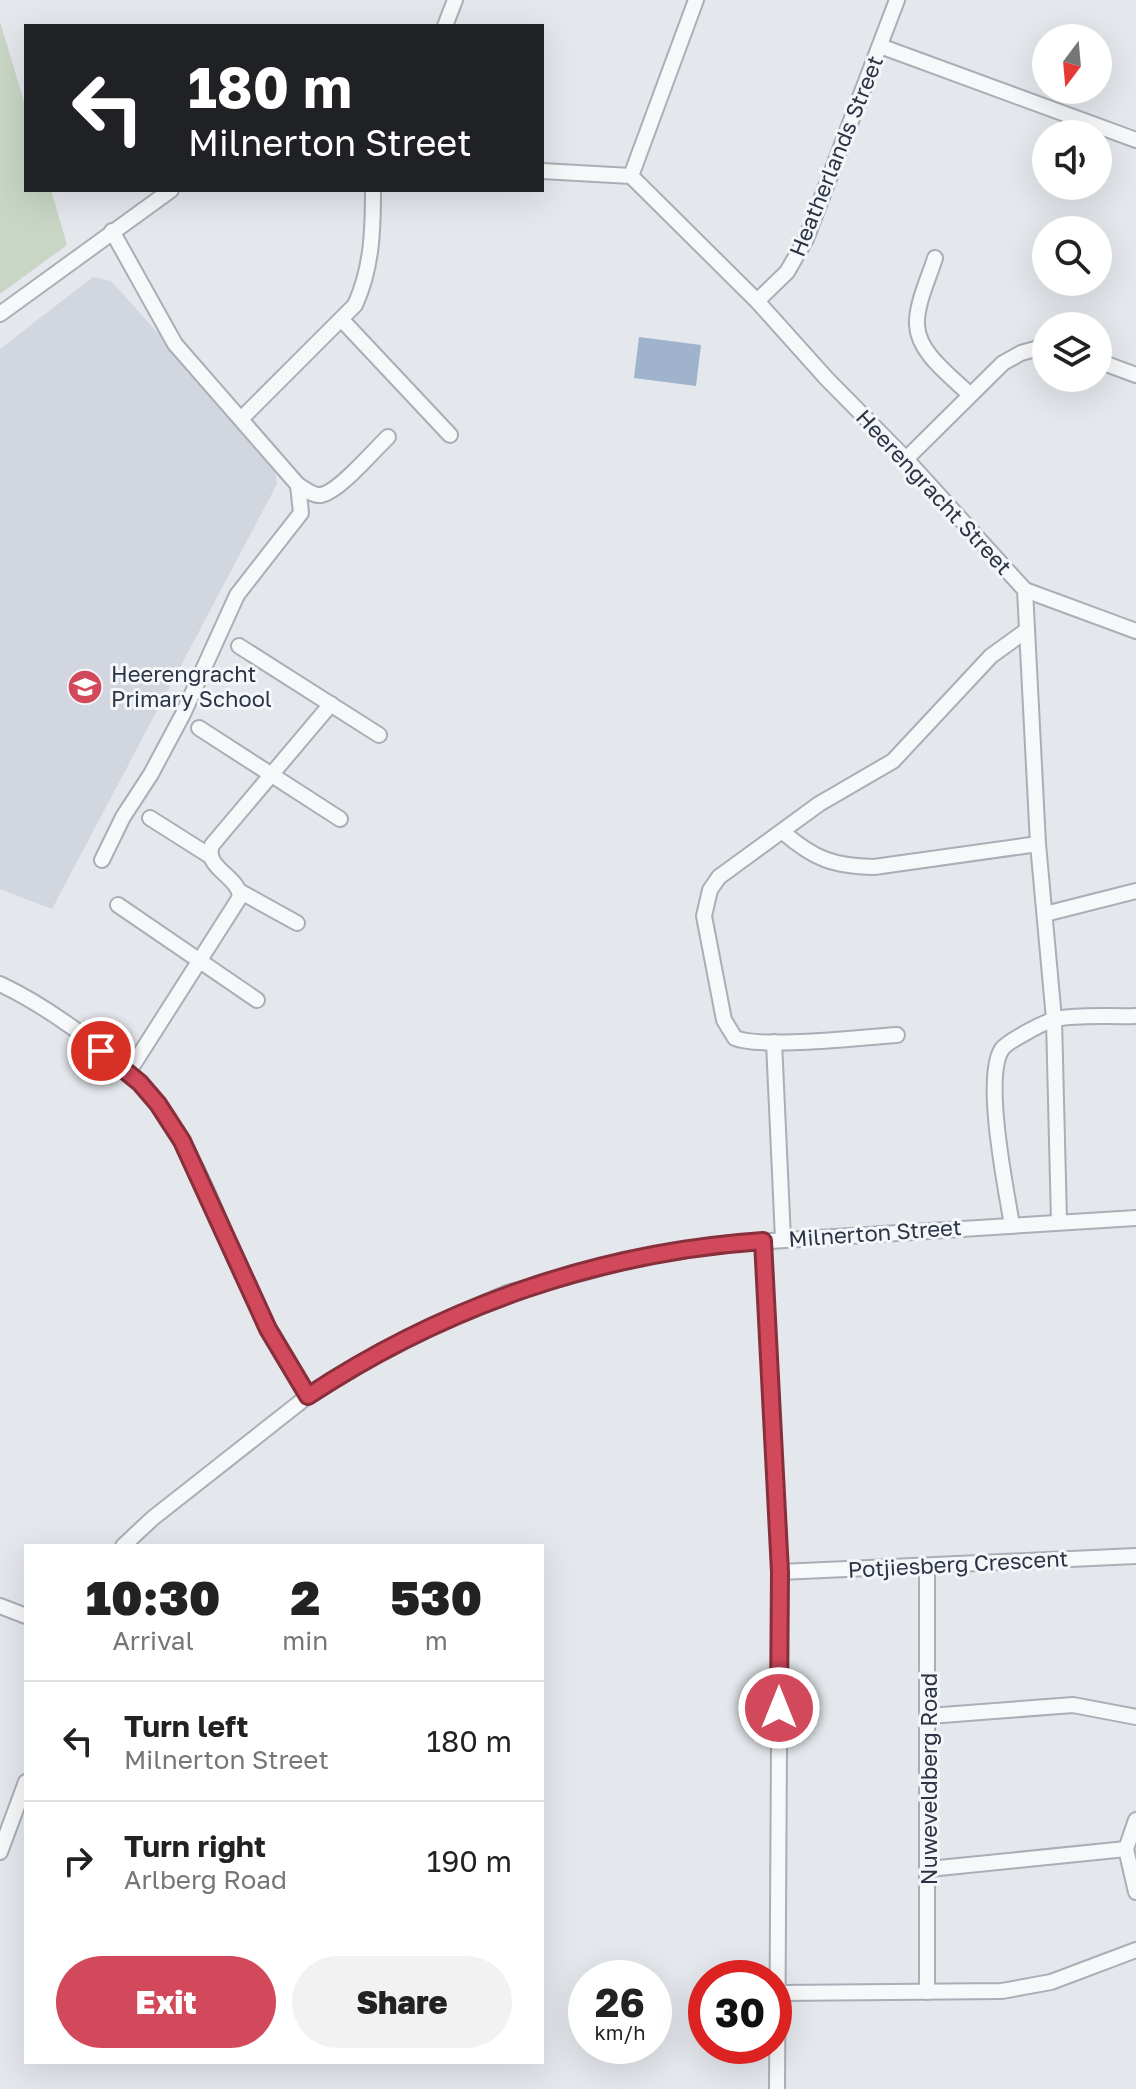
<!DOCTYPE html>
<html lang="en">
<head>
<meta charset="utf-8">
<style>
	:root { --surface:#fff; --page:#f2f2f2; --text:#222; --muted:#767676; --line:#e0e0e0; --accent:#d1495b }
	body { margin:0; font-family:"Golos Text",sans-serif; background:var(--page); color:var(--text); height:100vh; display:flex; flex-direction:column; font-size:30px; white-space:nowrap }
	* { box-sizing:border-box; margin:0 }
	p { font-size:26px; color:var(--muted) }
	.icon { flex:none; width:44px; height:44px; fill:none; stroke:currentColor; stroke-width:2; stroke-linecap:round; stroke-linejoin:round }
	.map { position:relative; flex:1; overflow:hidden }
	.drawer { position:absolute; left:24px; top:1544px; width:520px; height:520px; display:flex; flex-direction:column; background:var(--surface); border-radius:0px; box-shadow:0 8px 32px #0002 }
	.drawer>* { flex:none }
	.guide { position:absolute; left:24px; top:24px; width:520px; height:168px; border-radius:0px; box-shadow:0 8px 32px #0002; background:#202124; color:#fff; overflow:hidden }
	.needle { width:52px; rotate:196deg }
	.buttons { position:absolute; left:1032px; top:24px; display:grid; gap:16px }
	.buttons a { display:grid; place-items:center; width:80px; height:80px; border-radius:50%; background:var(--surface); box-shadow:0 8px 32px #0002; font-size:40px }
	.speed { position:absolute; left:568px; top:1960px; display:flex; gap:16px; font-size:40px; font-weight:700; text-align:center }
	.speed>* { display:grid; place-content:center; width:104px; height:104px; border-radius:50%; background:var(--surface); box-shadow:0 8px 32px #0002; line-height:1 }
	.speed small { font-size:20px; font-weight:400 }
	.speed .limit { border:12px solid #d22; background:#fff; color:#111 }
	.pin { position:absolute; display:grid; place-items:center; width:68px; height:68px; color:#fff; margin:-34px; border:4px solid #fff; border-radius:50%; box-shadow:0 2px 8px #0007 }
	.me { position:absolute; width:88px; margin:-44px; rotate:0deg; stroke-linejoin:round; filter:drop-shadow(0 0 6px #0008) }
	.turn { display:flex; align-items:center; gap:28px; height:168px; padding:0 32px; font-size:36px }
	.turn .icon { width:104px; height:104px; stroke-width:2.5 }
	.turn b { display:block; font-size:56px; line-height:68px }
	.eta { display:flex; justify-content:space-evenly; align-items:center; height:136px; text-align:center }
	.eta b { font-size:48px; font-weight:800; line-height:56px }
	.button { display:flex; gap:16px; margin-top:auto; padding:16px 32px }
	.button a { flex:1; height:92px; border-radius:48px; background:var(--accent); color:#fff; font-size:32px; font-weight:800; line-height:92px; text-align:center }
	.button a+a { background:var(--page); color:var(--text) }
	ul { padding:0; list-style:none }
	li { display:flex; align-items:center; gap:24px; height:120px; padding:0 32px; border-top:2px solid var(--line) }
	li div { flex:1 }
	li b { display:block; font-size:30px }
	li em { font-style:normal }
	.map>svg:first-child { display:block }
</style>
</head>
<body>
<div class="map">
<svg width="1136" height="2089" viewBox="0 0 1136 2089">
	<rect width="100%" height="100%" fill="#e4e7ec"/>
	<polygon fill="#d2d6de" points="93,277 111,281 274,462 277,484 52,909 0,889 0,349"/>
	<polygon fill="#c9d6c5" points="0,22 26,108 26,190 51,190 67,245 0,294"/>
	<polygon fill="#9fb4cc" points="639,337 701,345 696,386 634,378"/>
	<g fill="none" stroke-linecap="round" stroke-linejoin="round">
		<defs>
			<g id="street">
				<polyline points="445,26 455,0"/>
				<polyline points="880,46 1136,140"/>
				<polyline points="542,171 631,176 757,301 827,379 906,459 1025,590 1038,844 1054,1019 1059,1222"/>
				<polyline points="631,176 696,0"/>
				<path d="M112,231L175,344L298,485C305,489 313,496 321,495C339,492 374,450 388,437"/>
				<path d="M935,258C929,278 916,304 917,325C918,353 951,376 969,394"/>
				<polyline points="757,301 787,272 806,239 897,0"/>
				<polyline points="0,314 171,190"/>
				<polyline points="342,320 450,435"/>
				<polyline points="1098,361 1136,375"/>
				<path d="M242,418L355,305C372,268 373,230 373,190"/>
				<polyline points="906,459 1003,363 1021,353 1046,346"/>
				<polyline points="1025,590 1136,631"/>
				<polyline points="239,646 379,735"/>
				<polyline points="199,728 340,819"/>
				<polyline points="150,818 210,856"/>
				<path d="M783,832C814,859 833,866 874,867L1038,844"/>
				<polyline points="102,860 123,817 151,774 183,714 237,595 301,513 298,485"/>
				<polyline points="241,892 297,923"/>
				<polyline points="118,905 257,1000"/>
				<polyline points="1045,914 1136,891"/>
				<path d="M0,984C47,1006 128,1063 159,1105C199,1160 223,1233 252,1295C268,1331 288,1363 308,1396"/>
				<path d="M897,1035C863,1037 761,1049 735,1038L724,1020L704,916L710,890L719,877L819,804L893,761L991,656L1027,630"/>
				<polyline points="774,1042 783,1239"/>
				<path d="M128,1073L240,897C239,876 203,868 212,845L331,704"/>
				<path d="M1012,1225C1006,1189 983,1077 1002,1049C1008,1041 1046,1021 1056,1019C1081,1014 1111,1017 1136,1016"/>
				<polyline points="763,1241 780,1572 777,2089"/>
				<polyline points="123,1546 153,1518 308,1396 338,1376 423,1330 507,1293 638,1258 723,1244 1136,1218"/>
				<polyline points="780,1572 1136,1556"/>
				<polyline points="0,1606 26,1616"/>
				<polyline points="929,1716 1073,1705 1136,1717"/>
				<polyline points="1136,1820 1126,1849 1136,1892"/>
				<polyline points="0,1852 26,1782"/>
				<polyline points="929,1869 1126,1849"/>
				<polyline points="927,1992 927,1566"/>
				<polyline points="779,1993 1002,1991 1051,1982 1136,1950"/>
			</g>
		</defs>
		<use href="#street" stroke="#a9aeb7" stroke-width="18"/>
		<use href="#street" stroke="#f7f8fa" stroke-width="14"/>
	</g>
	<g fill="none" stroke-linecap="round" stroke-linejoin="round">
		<defs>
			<path id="route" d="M101,1051L140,1083L158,1104L182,1141L268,1329L308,1396C444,1306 600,1252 763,1241L780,1572L779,1708"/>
		</defs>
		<use href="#route" stroke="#882f3b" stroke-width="20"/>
		<use href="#route" stroke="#d1495b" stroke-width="14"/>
	</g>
	<defs>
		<symbol id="school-disc" viewBox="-11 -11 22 22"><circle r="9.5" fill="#d1495b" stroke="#f4f6f9"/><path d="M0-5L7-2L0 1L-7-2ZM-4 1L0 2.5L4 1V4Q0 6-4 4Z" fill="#fff"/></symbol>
	</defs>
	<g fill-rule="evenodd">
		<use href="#school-disc" x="65" y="667" width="40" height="40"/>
	</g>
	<g text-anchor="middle" stroke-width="6" stroke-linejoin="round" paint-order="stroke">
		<g font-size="22" fill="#2b3445" stroke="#f4f6f9">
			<text transform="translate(836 156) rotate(-68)" y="8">Heatherlands Street</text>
			<text transform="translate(934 492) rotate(47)" y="8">Heerengracht Street</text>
			<text transform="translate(875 1233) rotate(-4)" y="8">Milnerton Street</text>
			<text transform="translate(958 1564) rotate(-3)" y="8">Potjiesberg Crescent</text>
			<text transform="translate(929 1779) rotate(-90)" y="8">Nuweveldberg Road</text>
		</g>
		<g font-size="22" fill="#2b3445" stroke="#f4f6f9" text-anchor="start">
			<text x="111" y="682">Heerengracht<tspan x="111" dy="25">Primary School</tspan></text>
		</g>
	</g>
</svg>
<div class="buttons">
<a><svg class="needle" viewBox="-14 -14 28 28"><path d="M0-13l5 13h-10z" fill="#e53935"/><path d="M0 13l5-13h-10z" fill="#767676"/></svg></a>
<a><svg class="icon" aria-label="sound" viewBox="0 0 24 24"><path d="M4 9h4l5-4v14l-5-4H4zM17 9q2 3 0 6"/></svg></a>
<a><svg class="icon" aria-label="search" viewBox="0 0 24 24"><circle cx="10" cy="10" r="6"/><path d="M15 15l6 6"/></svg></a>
<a><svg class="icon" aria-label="layers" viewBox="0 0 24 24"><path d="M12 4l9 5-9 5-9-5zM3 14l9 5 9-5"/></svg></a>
</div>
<div class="speed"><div>26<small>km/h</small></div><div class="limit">30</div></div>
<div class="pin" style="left:101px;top:1051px;background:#d93025"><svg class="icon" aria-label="arrive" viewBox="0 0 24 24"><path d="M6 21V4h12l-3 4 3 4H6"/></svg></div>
<svg class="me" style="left:779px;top:1708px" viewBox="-20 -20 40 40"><circle r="17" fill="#d1495b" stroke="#fff" stroke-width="3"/><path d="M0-11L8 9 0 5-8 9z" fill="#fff"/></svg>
<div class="guide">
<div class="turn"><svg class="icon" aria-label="left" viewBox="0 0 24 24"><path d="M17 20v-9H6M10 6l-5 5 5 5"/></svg><div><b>180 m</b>Milnerton Street</div></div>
</div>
<section class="drawer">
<div class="eta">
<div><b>10:30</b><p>Arrival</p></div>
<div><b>2</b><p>min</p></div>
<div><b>530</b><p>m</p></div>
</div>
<ul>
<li><svg class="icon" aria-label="left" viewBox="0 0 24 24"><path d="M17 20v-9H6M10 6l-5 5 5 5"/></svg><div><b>Turn left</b><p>Milnerton Street</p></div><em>180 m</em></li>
<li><svg class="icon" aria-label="right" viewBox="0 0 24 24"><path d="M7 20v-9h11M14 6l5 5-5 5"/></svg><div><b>Turn right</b><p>Arlberg Road</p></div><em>190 m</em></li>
</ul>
<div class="button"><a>Exit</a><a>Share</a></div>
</section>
</div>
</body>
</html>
